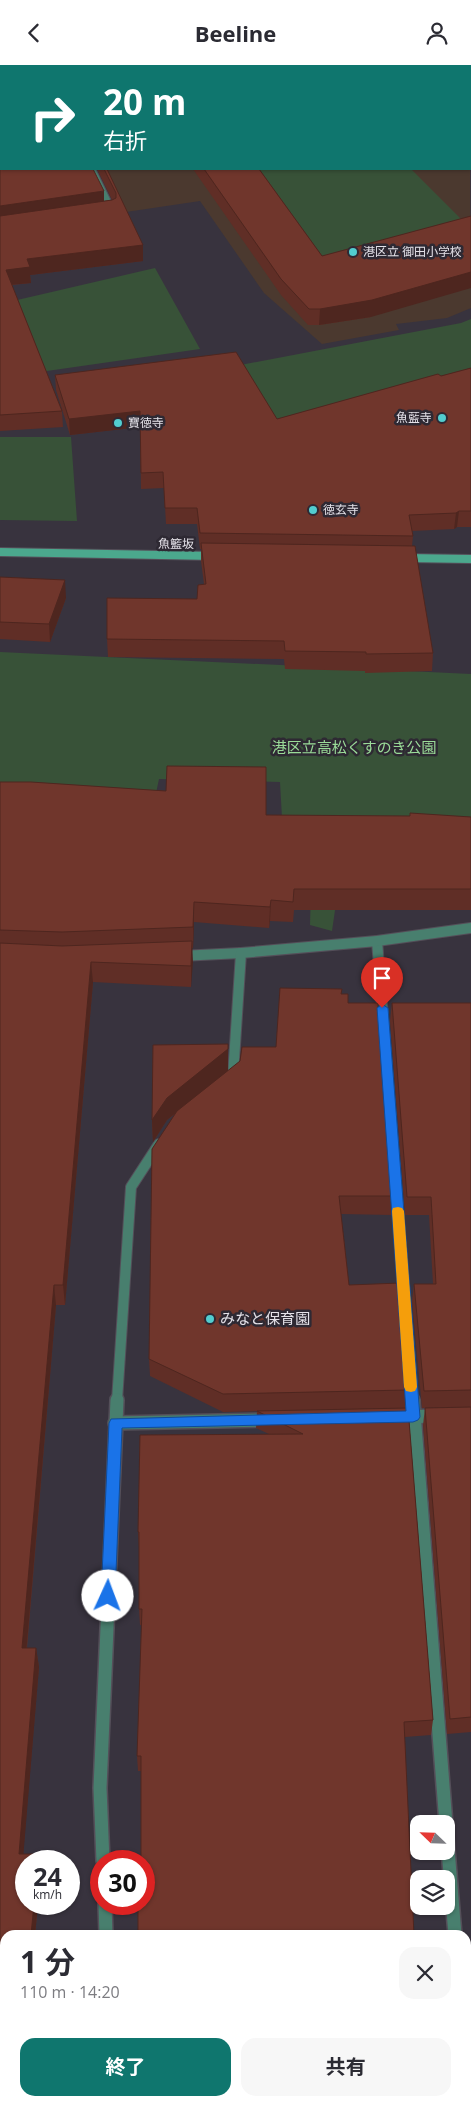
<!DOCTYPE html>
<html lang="ja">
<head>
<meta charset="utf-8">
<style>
	:root { --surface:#fff; --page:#f7f7f7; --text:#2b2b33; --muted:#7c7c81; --accent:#0f766e }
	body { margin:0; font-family:"Open Sans","Noto Sans JP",sans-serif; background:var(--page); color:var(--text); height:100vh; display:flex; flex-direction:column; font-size:19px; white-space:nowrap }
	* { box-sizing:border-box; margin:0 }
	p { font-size:16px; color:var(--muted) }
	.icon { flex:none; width:28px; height:28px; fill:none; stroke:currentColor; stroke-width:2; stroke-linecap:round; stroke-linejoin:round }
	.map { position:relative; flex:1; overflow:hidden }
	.drawer { position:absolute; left:0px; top:1865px; width:471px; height:176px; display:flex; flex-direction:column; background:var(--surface); border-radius:15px 15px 0 0; box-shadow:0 1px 4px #0004 }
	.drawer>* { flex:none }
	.hud { position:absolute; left:0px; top:0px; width:471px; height:105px; box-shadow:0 1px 4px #0004; background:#0f766e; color:#fff; overflow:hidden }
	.needle { width:32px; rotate:293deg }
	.controls { position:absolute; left:410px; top:1750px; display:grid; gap:10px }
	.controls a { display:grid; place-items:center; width:45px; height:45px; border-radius:10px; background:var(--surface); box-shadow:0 1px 4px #0004; font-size:25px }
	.speed { position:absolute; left:15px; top:1785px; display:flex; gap:10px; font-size:25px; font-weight:700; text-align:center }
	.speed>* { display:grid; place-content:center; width:65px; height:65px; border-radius:50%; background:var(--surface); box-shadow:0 1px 4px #0004; line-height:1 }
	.speed small { font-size:12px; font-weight:400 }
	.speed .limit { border:8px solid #d22; background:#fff; color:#111 }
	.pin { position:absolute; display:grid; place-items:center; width:42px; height:42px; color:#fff; margin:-51px -21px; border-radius:50% 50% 50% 0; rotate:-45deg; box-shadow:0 0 5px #0007 }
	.pin .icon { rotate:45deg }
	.me { position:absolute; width:55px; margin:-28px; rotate:2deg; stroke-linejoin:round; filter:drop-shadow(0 0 4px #0008) }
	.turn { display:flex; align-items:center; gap:18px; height:105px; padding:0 20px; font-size:22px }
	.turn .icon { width:65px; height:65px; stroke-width:2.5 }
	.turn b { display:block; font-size:35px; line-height:42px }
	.round { display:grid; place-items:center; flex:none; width:52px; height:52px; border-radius:15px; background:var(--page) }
	.summary { display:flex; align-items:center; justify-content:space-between; height:85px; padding:0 20px }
	h1 { font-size:30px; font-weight:700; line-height:38px }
	.button { display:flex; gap:10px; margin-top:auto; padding:10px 20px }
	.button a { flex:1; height:58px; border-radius:15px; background:var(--accent); color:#fff; font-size:20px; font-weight:700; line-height:58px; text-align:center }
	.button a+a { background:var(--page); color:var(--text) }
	header { display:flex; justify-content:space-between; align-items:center; height:65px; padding:0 20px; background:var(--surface); font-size:22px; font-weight:700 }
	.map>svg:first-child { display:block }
</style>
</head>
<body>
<header><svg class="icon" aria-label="back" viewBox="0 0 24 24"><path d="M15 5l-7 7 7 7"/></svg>Beeline<svg class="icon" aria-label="person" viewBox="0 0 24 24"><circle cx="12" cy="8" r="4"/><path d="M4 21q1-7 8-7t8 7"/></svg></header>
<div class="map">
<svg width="471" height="2041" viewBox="0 0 471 2041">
	<rect width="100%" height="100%" fill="#38333e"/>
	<polygon fill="#4b392f" points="470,97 471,243 447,253 396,259 399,265 322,279 264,228 200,136 126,147 100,104 437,105 470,104"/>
	<g fill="#385238">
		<polygon points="255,104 411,104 466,159 320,193"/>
		<polygon points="155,203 200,284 33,308 0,239"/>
		<polygon points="471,254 471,312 276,359 235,301 461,258"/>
		<polygon points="0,372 71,372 77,456 0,455"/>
		<polygon points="0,587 471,609 471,767 347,762 332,866 310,860 312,787 282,753 280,717 159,714 155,733 0,721"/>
	</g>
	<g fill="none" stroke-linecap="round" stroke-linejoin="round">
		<defs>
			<polyline id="service-far2" points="92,104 112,145 110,145"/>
			<polyline id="service-far1" points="377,876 413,1336"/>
			<g id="service">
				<polyline points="413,1335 446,1759"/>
				<polyline points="446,1760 455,1870"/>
			</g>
			<g id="minor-far1">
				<polyline points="180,891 241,888"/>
				<polyline points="233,1011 241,888 377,876 471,863"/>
				<polyline points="117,1336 131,1122 159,1079"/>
			</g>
			<g id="minor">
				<polyline points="397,1352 438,1351"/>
				<polyline points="115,1358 270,1355"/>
				<polyline points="103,1796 100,1723 117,1335"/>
				<polyline points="105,1839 106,1870"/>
				<polyline points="466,1982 471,1982"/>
			</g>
			<g id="secondary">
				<polyline points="0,487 215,491"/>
				<polyline points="405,493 471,494"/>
			</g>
		</defs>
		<use href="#service-far2" stroke="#544f59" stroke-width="8"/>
		<use href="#service-far1" stroke="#544f59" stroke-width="12"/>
		<use href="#service" stroke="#544f59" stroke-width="16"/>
		<use href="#minor-far1" stroke="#544f59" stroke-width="12"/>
		<use href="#minor" stroke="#544f59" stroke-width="16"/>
		<use href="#secondary" stroke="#544f59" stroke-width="10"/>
		<use href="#service-far2" stroke="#487f6e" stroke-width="6"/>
		<use href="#service-far1" stroke="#487f6e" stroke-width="10"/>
		<use href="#service" stroke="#487f6e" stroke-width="13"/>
		<use href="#minor-far1" stroke="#487f6e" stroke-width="10"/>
		<use href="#minor" stroke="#487f6e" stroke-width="13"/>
		<use href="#secondary" stroke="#4ba88d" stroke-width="8"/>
	</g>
	<g fill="#602e26">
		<polygon points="0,0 104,136 112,135 97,104 107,104 143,196 30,210 31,218 12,220 62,346 63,362 0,366"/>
		<polygon points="287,0 471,0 471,81 470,80 470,1 289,1"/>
		<polygon points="193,104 259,104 322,191 371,252 319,260 308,260 281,230"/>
		<polygon points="471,303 471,462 457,462 454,464 412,466 413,471 412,481 433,588 432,606 365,608 365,606 285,604 284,594 108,592 107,574 197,534 204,519 201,496 201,484 200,484 197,459 166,459 164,423 141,424 140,362 70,370 56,325 55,310 277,354"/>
		<polygon points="0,512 66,533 50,577 0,574"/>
		<polygon points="0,717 266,750 471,752 471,845 294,845 293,857 270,856 269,863 194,857 193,883 192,883 191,922 93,917 65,1240 56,1240 27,1583 36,1583 39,1602 23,1789 37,1789 39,1796 26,1796 26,1839 38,1839 35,1870 5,1870 5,1905 0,1905"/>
		<polygon points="341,929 348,938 393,1131 392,1150 341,1149 349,1220 407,1325 405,1343 223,1347 150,1311 149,1294 175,1049 167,1055 153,1077 152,1055 276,982"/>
		<polygon points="392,938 471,938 471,1342 422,1343 412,1236 414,1219 433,1219 429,1150 405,1150 390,956"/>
		<polygon points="471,1342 471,1667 447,1669 423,1360 425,1343"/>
		<polygon points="408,1343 433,1655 431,1670 405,1672 141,1792 141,1706 138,1706 137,1691 142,1560 140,1560 139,1544 139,1483 138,1467 269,1369 256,1363 257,1346"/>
	</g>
	<g fill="#4e261f">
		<polygon points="167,0 194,0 181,1 167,1"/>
		<polygon points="104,126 104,141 0,156 0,141"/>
		<polygon points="143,180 143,196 30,210 31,218 8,220 6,205 27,194"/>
		<polygon points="471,207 471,223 371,252 319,260 320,244"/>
		<polygon points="140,346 141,362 70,370 69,354"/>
		<polygon points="459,446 457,462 454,464 456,448"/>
		<polygon points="65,515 66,533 50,577 49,559"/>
		<polygon points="271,835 270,856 269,863 270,842"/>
		<polygon points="194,837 194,857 193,883 193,862"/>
		<polygon points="192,876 193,897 191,922 191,901"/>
		<polygon points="91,897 93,917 65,1240 63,1220"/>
		<polygon points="228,979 228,1006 167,1055 153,1077 152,1055 167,1033"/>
		<polygon points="54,1220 56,1240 25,1601 22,1583"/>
		<polygon points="36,1583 39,1602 22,1806 19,1789"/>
		<polygon points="34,1839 38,1839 35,1870 31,1870"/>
	</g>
	<g fill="#70362c" stroke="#4e261f">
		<polygon points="0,0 58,0 58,1 1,1 1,104 93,104 104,126 0,141"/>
		<polygon points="311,0 471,0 471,65 470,64 470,1 313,1"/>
		<polygon points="104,104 107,104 143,180 27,194 30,202 6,205 62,346 0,350 0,151 112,135 116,133 116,128"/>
		<polygon points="204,104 259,104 322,191 471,151 471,207 372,235 320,244 309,244 281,214"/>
		<polygon points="236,287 277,354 438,309 441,311 471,303 471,446 459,446 456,448 409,450 413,471 200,468 197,443 165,443 163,407 141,408 140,346 69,354 55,310"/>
		<polygon points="201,478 415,481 433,588 366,589 366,587 285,586 284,576 107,574 107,533 197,534 198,520 206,519"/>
		<polygon points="0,512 65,515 49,559 0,557"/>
		<polygon points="167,701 266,702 266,750 410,751 410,748 471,752 471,824 294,824 293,837 271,835 270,842 194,837 193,862 62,867 0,865 0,717 31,717 166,726"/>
		<polygon points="192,876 191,901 91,897 63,1220 54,1220 22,1583 36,1583 19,1789 37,1789 37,1796 26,1796 26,1839 34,1839 31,1870 5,1870 5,1889 0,1889 0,878 62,881"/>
		<polygon points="280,923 342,924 341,929 348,929 348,938 378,938 393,1131 339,1131 349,1220 400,1218 407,1325 223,1329 149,1294 152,1084 177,1046 240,996 242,982 276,982"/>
		<polygon points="392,938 471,938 471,1325 424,1326 414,1219 436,1219 431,1132 407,1132"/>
		<polygon points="228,979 228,984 167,1033 152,1055 153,980"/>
		<polygon points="471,1342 471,1652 450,1654 425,1343"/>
		<polygon points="408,1343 433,1655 404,1657 414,1870 138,1870 138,1839 144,1839 144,1796 138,1796 138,1792 141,1792 141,1691 137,1691 142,1544 139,1544 139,1467 138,1467 140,1370 303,1369 257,1346"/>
		<polygon points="466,2029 471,2029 471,2041 0,2041 0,2040 158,2036 466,2036"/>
	</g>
	<polygon fill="#1a73e8" stroke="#114b97" points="382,939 388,943 420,1352 418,1355 413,1357 122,1363 115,1531 113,1535 108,1537 103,1535 101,1531 109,1358 111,1354 406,1346 377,943"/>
	<polygon fill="#f59e0b" points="398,1142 402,1143 404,1146 417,1322 415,1326 411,1327 406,1326 404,1322 392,1146 393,1143"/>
	<g fill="#52cdcf" stroke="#2e2933" stroke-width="2">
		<circle cx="353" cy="187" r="5"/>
		<circle cx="442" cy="353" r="5"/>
		<circle cx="118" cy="358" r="5"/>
		<circle cx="313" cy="445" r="5"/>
		<circle cx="210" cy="1254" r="5"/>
	</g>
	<g text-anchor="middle" stroke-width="5" stroke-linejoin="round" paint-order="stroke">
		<g font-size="12" fill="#e5e2e9" stroke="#2e2933" text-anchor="start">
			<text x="363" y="191">港区立 御田小学校</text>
			<text x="432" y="357" text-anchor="end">魚藍寺</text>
			<text x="128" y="362">寶徳寺</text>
			<text x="323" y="449">徳玄寺</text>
		</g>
		<g font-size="12" fill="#e5e2e9" stroke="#2e2933">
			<text transform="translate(176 479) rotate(1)" y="4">魚籃坂</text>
		</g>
		<g font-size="15" fill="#9adb98" stroke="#2e2933">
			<text x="354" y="688">港区立高松くすのき公園</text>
		</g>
		<g font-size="15" fill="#e5e2e9" stroke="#2e2933" text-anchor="start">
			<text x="220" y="1259">みなと保育園</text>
		</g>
	</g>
</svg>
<div class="controls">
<a><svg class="needle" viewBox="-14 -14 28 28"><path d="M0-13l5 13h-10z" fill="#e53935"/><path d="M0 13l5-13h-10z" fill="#7c7c81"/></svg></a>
<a><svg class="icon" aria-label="layers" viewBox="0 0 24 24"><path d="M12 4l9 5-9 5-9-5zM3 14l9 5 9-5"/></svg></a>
</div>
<div class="speed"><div>24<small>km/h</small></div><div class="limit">30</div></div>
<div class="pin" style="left:382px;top:943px;background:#d93025"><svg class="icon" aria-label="arrive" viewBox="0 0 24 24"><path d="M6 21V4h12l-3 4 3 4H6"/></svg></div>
<svg class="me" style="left:108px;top:1531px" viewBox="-20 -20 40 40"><circle r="19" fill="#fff"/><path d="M0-13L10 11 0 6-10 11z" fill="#1a73e8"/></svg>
<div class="hud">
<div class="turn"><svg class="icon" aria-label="right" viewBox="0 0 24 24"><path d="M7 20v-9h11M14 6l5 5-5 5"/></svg><div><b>20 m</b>右折</div></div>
</div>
<section class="drawer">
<div class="summary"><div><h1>1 分</h1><p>110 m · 14:20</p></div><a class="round"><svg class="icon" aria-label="close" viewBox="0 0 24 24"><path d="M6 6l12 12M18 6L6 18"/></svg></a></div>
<div class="button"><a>終了</a><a>共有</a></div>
</section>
</div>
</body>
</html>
